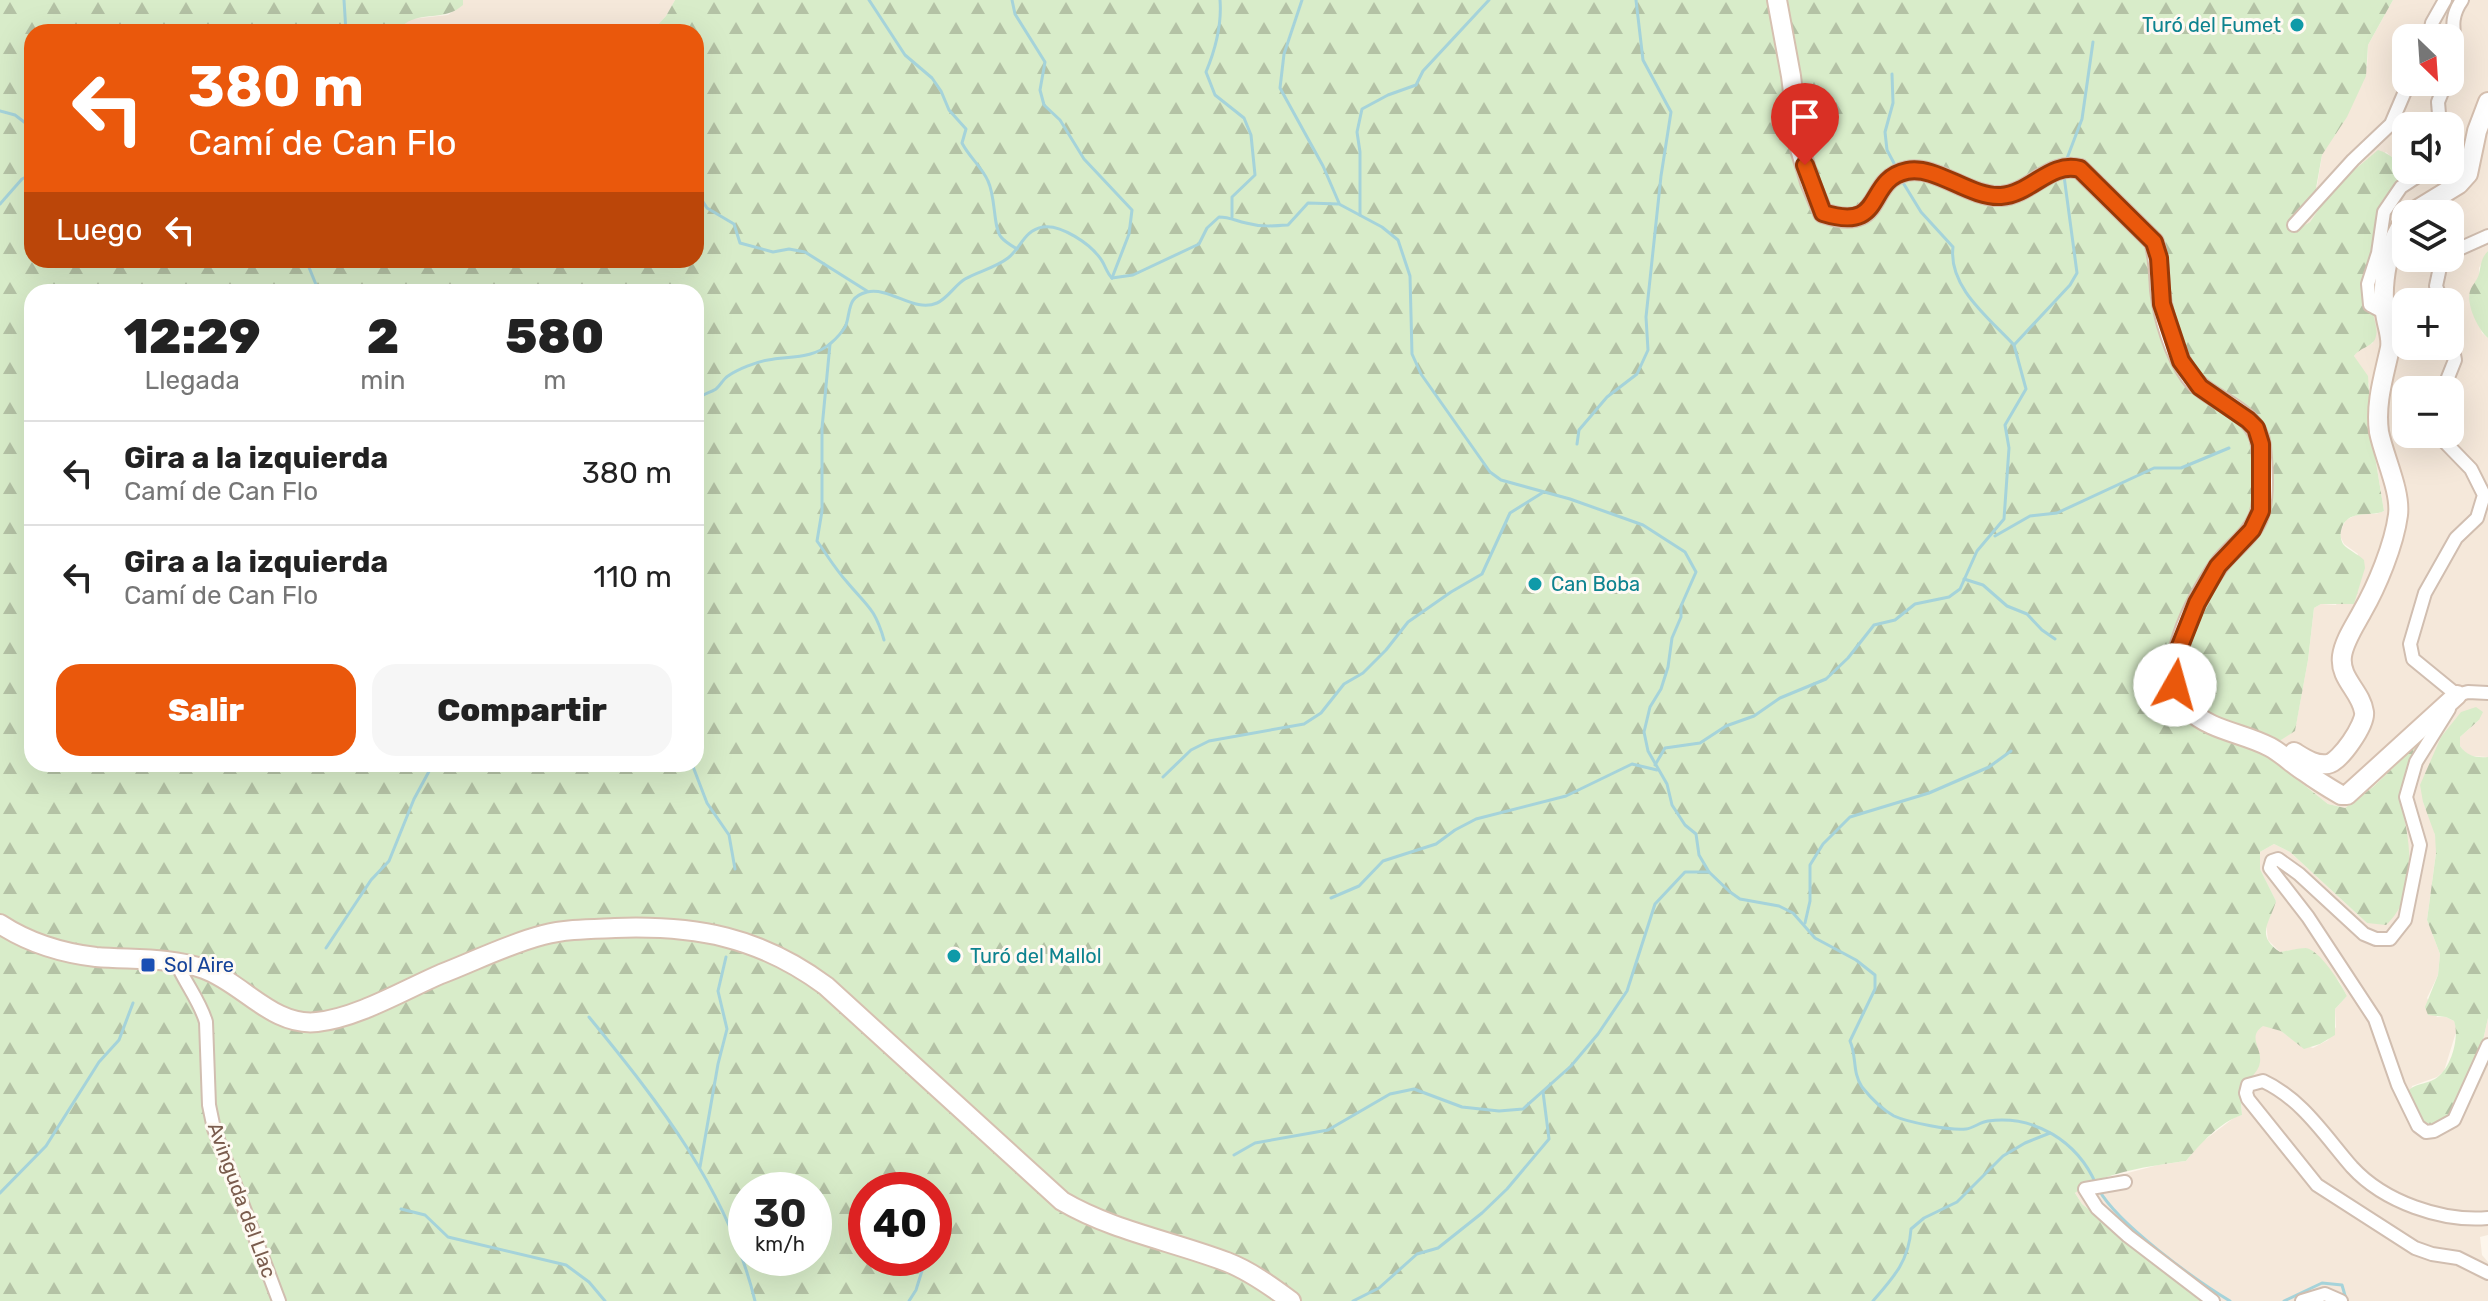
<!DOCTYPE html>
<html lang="es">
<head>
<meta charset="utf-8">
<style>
	:root { --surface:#fff; --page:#f6f6f6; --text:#222; --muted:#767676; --line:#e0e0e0; --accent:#ea580c }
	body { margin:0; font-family:Rubik,sans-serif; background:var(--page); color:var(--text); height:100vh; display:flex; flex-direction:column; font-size:30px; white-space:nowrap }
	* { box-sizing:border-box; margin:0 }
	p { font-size:26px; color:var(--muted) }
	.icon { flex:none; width:44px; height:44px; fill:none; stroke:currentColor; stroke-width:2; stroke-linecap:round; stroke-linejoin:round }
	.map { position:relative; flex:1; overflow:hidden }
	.drawer { position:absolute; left:24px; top:284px; width:680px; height:488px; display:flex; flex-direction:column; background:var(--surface); border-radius:24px; box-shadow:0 8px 32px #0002 }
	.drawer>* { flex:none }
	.banner { position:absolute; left:24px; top:24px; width:680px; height:244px; border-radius:24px; box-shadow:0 8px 32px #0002; background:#ea580c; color:#fff; overflow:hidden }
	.needle { width:52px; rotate:155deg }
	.buttons { position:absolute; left:2392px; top:24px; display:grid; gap:16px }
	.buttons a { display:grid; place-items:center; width:72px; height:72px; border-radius:16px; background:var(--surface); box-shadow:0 8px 32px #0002; font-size:40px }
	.speed { position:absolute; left:728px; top:1172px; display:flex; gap:16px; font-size:40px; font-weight:700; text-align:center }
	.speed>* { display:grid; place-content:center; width:104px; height:104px; border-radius:50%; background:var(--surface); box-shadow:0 8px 32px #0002; line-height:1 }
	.speed small { font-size:20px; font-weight:400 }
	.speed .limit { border:12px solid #d22; background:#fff; color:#111 }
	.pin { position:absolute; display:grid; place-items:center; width:68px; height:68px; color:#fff; margin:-82px -34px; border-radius:50% 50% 50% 0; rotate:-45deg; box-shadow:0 0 8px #0007 }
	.pin .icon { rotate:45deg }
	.me { position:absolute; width:88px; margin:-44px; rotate:7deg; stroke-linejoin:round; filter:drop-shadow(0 0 6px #0008) }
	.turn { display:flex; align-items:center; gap:28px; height:168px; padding:0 32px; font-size:36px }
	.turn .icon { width:104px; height:104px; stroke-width:2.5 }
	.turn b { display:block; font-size:56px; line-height:68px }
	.then { display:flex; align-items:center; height:76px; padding:0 32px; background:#0003; gap:16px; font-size:30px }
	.eta { display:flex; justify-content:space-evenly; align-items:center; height:136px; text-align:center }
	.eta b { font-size:48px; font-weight:800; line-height:56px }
	.button { display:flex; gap:16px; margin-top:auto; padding:16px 32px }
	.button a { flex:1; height:92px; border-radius:24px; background:var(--accent); color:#fff; font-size:32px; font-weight:800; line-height:92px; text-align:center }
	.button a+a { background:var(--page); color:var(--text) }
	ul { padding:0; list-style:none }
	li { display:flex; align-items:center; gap:24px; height:104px; padding:0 32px; border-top:2px solid var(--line) }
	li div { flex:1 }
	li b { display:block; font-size:30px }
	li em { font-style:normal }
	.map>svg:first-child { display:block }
</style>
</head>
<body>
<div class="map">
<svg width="2488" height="1301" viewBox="0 0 2488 1301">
	<defs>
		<pattern id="forest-firs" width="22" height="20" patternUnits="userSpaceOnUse" patternTransform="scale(2)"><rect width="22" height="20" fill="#d8ecc9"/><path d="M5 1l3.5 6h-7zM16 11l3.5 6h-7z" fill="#b4c2a5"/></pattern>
	</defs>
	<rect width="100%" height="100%" fill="#fdf6ec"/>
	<g fill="#f5e8da" fill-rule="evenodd">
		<polygon points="463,0 675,0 666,16 651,32 404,32 405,24 411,19 448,15 462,5"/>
		<path d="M2393,0H2488V251L2479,268V277L2470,290V300L2482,333L2488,338V757L2472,756L2465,753L2460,746V737L2479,720L2476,707L2423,802L2433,826L2437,845L2427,920L2440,954L2438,975L2427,998L2437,1017H2446L2454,1021L2457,1029L2444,1071L2437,1077L2412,1086L2408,1102L2480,1054L2488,1018V1235L2480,1237L2482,1255L2488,1262V1301H2212L2148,1256L2082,1204L2075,1193L2086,1184L2158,1165L2186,1161L2202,1142L2235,1117L2242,1115L2240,1090L2259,1054L2254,1038L2256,1030L2263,1025L2281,1031L2297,1043L2313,1048L2328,1040L2336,1027L2335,1009L2347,996L2339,981L2306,948L2280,952L2268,940L2266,924L2276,901L2260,869V852L2274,844L2290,852L2367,923L2410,863L2402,803L2405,778L2410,761L2415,754L2410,749L2373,787L2345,808L2328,804L2274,761L2278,742L2295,730L2308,660L2314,608L2321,604L2336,605L2358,554L2344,544L2340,536L2342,528L2346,520L2360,513L2376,514L2384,511L2372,438L2369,384L2354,356L2358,350L2373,343L2374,247L2378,210L2391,190L2408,175L2406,170H2450V126H2406V170L2386,152L2324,202L2310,222L2296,230H2288L2287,222L2317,186L2322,155L2367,69L2368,45ZM2406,38H2450V82H2406ZM2406,214H2450V258H2406ZM2406,302H2450V346H2406ZM2406,390H2450V434H2406Z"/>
	</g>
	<g fill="url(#forest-firs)" fill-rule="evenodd">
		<path d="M0,0H463V5C444,22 421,11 405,24L404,32H32V260H696V32H651L666,16L675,0H2393L2368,45L2366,76L2347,117L2322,155L2315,194L2305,207L2287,222L2288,229L2296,230L2310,222L2333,188L2378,150C2389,153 2404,165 2408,175C2399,183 2389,191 2382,201C2372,218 2372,290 2373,312C2374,320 2378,329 2376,336C2374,347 2360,347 2354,356L2368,376L2372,438L2384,511C2369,518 2346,508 2341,531C2340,535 2341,540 2343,544C2348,550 2358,554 2364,560L2365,568L2354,604H2321L2314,608L2308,660L2295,731L2278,742L2274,761L2328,804L2345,808L2373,787L2423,739C2414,762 2404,768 2402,796C2401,806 2404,816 2406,827C2412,861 2413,900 2386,925L2367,923L2290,852L2274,844L2260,852V869L2276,901C2271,921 2254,935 2280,952C2288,951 2298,948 2306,948C2320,950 2341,984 2347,996L2335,1009V1035L2320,1044L2304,1049L2281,1031L2263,1026C2247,1037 2262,1047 2260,1062C2259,1073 2246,1081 2240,1090L2242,1115C2220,1122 2201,1143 2186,1161C2155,1165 2099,1173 2075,1193L2082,1204L2148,1256L2212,1301H0ZM32,292H696V764H32ZM746,1190H814V1258H746ZM866,1190H934V1258H866Z"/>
		<path d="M2488,251V338C2478,329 2466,305 2470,291C2472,285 2477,281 2479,274C2481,265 2481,258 2488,251Z"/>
		<path d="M2476,707L2483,712L2479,720L2460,737V746C2467,756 2476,758 2488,757V1018L2480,1054L2449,1117L2432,1125L2417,1118L2406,1093C2414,1083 2424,1085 2435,1079C2451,1070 2460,1037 2454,1021L2446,1017L2428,1015L2425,1007L2438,975L2440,954L2427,920L2436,853L2435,835L2423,802L2420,785L2441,737L2461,712Z"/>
	</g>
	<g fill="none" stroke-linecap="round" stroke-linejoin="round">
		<g stroke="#a5d3da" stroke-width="3">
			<polyline points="344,0 346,32"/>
			<path d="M869,0L905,55L932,78L941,91L949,110L966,129L962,143C969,157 982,167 988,181C996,198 993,227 1001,237C1005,242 1012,246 1017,249"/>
			<polyline points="1012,0 1015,14 1045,62 1040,90 1044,105 1060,120 1084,159 1132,210 1129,234 1112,278"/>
			<path d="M1220,0C1222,25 1216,48 1206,72L1215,95L1244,118L1251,135L1255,175L1232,197V217"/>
			<polyline points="1302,0 1284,54 1280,88 1323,166 1339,203"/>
			<polyline points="1892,74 1893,103 1885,132 1887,150 1896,167"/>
			<polyline points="0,111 15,115 32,128"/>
			<polyline points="2066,161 2082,119 2093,42"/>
			<path d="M1902,181L1921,212L1953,247C1948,287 1989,318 2014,345"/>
			<polyline points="696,191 707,208 734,224 740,243 773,252 789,249 805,252 867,291"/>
			<polyline points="0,204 22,179 32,174"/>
			<polyline points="1360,215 1360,152 1357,132 1362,109 1388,95 1416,85 1423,71 1489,0"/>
			<polyline points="306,260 319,292"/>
			<path d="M1112,278L1133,275L1199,244L1207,228L1219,217C1230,217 1236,221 1246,223C1260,227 1274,226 1288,225L1308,203L1339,204L1382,227L1398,240L1410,276L1412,354L1421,374L1490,472L1501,480L1570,499L1643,525L1685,552L1696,572L1681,606V617L1672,638L1668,667L1661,689L1650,707L1644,732L1648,751L1667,784L1672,805L1685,825L1696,834L1699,855L1709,872L1730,892L1740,899L1779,906L1793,913L1815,938L1856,960L1875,975V989L1850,1041C1857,1057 1852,1072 1862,1087C1870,1097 1883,1110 1894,1116C1907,1122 1951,1131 1966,1129C1974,1128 1980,1122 1988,1121C2035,1115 2077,1141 2096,1184"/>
			<path d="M830,344L822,428V511L817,541C827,555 836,570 847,582C867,606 875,608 884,640"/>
			<path d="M696,401C704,392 708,394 716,389C721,385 723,379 728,376C738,369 756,362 768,360C790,356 813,359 831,343C836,339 844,330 846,325C851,310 847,297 867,292C891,287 914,313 937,303C948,298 955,285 965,279C979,271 995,268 1008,258C1021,248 1024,230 1043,227C1061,224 1090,244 1100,258C1105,264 1106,272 1112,278"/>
			<polyline points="1577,444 1579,430 1607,397 1637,374 1648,350 1646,317 1661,176 1671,112 1643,60 1636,0"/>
			<polyline points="1995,536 2030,516 2057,513 2154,468 2181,468 2229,448"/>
			<polyline points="1964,579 1983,585 2007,606 2027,614 2042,630 2055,639"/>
			<polyline points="692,764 707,803 729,835 735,869"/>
			<polyline points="1655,765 1665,748 1700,743 1726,726 1754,716 1780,698 1826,679 1848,658 1874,625 1895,620 1915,604 1949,597 1960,589 1977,551 2004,519 2009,448 2005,425 2026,389 2014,345 2070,285 2077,273 2064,176"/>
			<polyline points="1163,777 1191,750 1209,741 1304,724 1321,713 1344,684 1363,673 1386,650 1408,622 1451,592 1482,574 1510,513 1542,493"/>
			<polyline points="1331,898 1359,886 1383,861 1436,844 1455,830 1476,819 1566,796 1632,764 1657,770"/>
			<polyline points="1805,923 1810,901 1810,865 1823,844 1850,817 1929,793 1989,767 2011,751"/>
			<polyline points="326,948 371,880 389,861 414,799 433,764"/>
			<path d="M589,1017C660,1104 728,1190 755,1301"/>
			<polyline points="1234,1155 1255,1143 1328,1130 1390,1094 1414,1089 1462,1107 1499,1111 1523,1109 1571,1066 1598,1034 1627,991 1655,904 1685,872 1709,872"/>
			<polyline points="700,1167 718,1064 727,1029 718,991 726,957"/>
			<path d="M2099,1190C2118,1224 2195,1280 2230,1301"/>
			<polyline points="0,1193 46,1146 99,1062 119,1040 133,1003"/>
			<polyline points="401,1209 425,1215 448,1237 566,1265 589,1282 605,1301"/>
			<polyline points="934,1247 948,1227"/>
			<polyline points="909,1301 916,1290 926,1258"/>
			<polyline points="1353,1301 1379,1288 1417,1254 1438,1248 1482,1213 1507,1189 1549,1139 1543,1092"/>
			<path d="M1873,1301C1893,1278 1909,1261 1911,1229L1924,1218L1957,1202L2003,1156L2025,1143L2050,1133"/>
			<polyline points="2284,1301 2322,1283 2342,1285 2346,1299"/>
		</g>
		<defs>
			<g id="street">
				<polyline points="2429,38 2432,23 2445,0"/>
				<path d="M2450,73C2465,43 2442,28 2462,0"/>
				<polyline points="2440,126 2438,102 2446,82"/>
				<polyline points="2294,225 2353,160 2391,124 2409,82"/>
				<polyline points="2450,253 2488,236"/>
				<polyline points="2442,302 2436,286 2442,258"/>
				<polyline points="2385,313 2370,305 2368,284 2378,253 2384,212 2401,187 2427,170"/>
				<polyline points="2443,390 2455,360 2450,333"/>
				<polyline points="2437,434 2471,469 2484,495 2477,518 2456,538 2425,593 2410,644 2413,659 2457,695"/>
				<polyline points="2457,695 2468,692 2488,693"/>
				<polyline points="2449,709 2416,762 2406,797 2420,845 2405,920 2390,939 2376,939 2364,934 2299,874 2278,859 2272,861 2270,868 2308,917 2375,1019 2398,1085 2418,1126 2426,1132 2434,1131 2454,1120 2488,1045"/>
				<path d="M176,962C185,983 200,1001 206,1022L209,1105L214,1129L279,1301"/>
				<polyline points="2125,1182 2085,1189 2097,1208 2128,1236 2213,1301"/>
				<path d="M2488,1218C2442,1222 2384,1202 2352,1167C2325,1136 2302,1099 2263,1081L2248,1085L2246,1093L2248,1099L2317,1185L2415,1248L2432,1254L2458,1258L2488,1273"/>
				<polyline points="2302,1301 2325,1294 2341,1301"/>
			</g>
			<g id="secondary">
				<path d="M1777,0L1791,76L1800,149L1810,182L1823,213C1887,234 1864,180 1907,171C1936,165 1970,198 2001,196C2031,194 2049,161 2080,169L2154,242C2159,258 2159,273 2160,290C2163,317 2174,354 2190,376C2209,402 2257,409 2261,446C2263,464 2265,502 2258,518C2250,537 2231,549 2219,565C2197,596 2154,676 2188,709C2211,731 2244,733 2270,747C2283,754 2293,765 2305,772C2316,780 2329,788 2341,795H2347L2457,695"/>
				<polyline points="2410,214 2459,184 2468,174 2477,131 2488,102"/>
				<path d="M2294,752C2304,758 2315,766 2328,764C2340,762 2366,724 2364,712C2361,691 2339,679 2342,656C2344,641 2355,625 2362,612C2377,586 2394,545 2398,515C2401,491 2384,457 2379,432C2375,403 2384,376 2390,348C2392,336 2386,324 2385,312C2381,284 2388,241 2406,219"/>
				<path d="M0,924C29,943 62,953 96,957C133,960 169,957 204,969C243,983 273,1027 317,1022C357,1018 404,990 441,974C475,961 508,944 543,935C566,929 591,929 615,928C696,925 760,937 826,986L1062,1201C1113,1231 1172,1241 1227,1262C1250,1271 1271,1286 1291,1301"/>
			</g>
		</defs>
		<use href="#street" stroke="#d1beb0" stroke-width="16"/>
		<use href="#secondary" stroke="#d6c0b0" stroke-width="22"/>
		<use href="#street" stroke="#fff" stroke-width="12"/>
		<use href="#secondary" stroke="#fff" stroke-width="18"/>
	</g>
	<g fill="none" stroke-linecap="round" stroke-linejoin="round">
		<defs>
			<path id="route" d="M1805,165L1823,213C1887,233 1864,180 1907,171C1936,165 1970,198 2001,196C2031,194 2050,161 2080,169L2154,242L2159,258L2162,304L2181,361L2200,387L2248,420L2256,428L2261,444V511L2252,530L2218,566L2197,603L2178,651L2175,685"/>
		</defs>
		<use href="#route" stroke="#983908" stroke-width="20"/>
		<use href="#route" stroke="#ea580c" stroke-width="14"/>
	</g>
	<g fill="#0f9aa8" stroke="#fffaf3" stroke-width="3">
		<circle cx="2297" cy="25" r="8"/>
		<circle cx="1535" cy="584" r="8"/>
		<circle cx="954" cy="956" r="8"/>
	</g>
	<rect fill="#1a4fb4" stroke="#fffaf3" stroke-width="3" x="140" y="957" width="16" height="16" rx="4"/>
	<g text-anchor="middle" stroke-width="6" stroke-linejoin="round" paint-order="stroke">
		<g font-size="20" fill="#0d838f" stroke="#fffaf3" text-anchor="start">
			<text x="2281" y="32" text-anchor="end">Turó del Fumet</text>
			<text x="1551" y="591">Can Boba</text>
			<text x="970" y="963">Turó del Mallol</text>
		</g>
		<g font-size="20" fill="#164399" stroke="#fffaf3" text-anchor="start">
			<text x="164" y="972">Sol Aire</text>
		</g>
		<g font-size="20" fill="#7a5c4d" stroke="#fffaf3">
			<text transform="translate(242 1200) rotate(70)" y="7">Avinguda del Llac</text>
		</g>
	</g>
</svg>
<div class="buttons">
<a><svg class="needle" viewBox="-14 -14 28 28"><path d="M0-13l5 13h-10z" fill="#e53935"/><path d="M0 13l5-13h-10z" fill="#767676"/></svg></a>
<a><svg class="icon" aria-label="sound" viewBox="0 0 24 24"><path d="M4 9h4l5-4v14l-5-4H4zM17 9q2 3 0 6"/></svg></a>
<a><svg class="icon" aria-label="layers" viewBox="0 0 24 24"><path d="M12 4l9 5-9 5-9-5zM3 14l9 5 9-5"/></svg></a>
<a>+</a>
<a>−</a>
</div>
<div class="speed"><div>30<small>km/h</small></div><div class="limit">40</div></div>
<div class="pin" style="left:1805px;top:165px;background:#d93025"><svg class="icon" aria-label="arrive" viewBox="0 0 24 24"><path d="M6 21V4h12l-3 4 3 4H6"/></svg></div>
<svg class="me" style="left:2175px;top:685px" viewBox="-20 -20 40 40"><circle r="19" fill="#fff"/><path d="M0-13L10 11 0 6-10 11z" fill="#ea580c"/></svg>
<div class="banner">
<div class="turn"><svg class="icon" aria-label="left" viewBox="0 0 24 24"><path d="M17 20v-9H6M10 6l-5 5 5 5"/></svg><div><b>380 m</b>Camí de Can Flo</div></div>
<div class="then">Luego<svg class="icon" aria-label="left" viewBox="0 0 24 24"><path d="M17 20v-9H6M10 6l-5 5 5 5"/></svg></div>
</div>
<section class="drawer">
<div class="eta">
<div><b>12:29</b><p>Llegada</p></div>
<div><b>2</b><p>min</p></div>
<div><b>580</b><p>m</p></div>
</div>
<ul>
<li><svg class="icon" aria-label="left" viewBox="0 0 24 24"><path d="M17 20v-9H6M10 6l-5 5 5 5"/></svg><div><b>Gira a la izquierda</b><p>Camí de Can Flo</p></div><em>380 m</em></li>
<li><svg class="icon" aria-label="left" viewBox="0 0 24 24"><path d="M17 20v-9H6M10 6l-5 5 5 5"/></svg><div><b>Gira a la izquierda</b><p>Camí de Can Flo</p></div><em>110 m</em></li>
</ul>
<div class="button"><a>Salir</a><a>Compartir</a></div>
</section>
</div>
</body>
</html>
